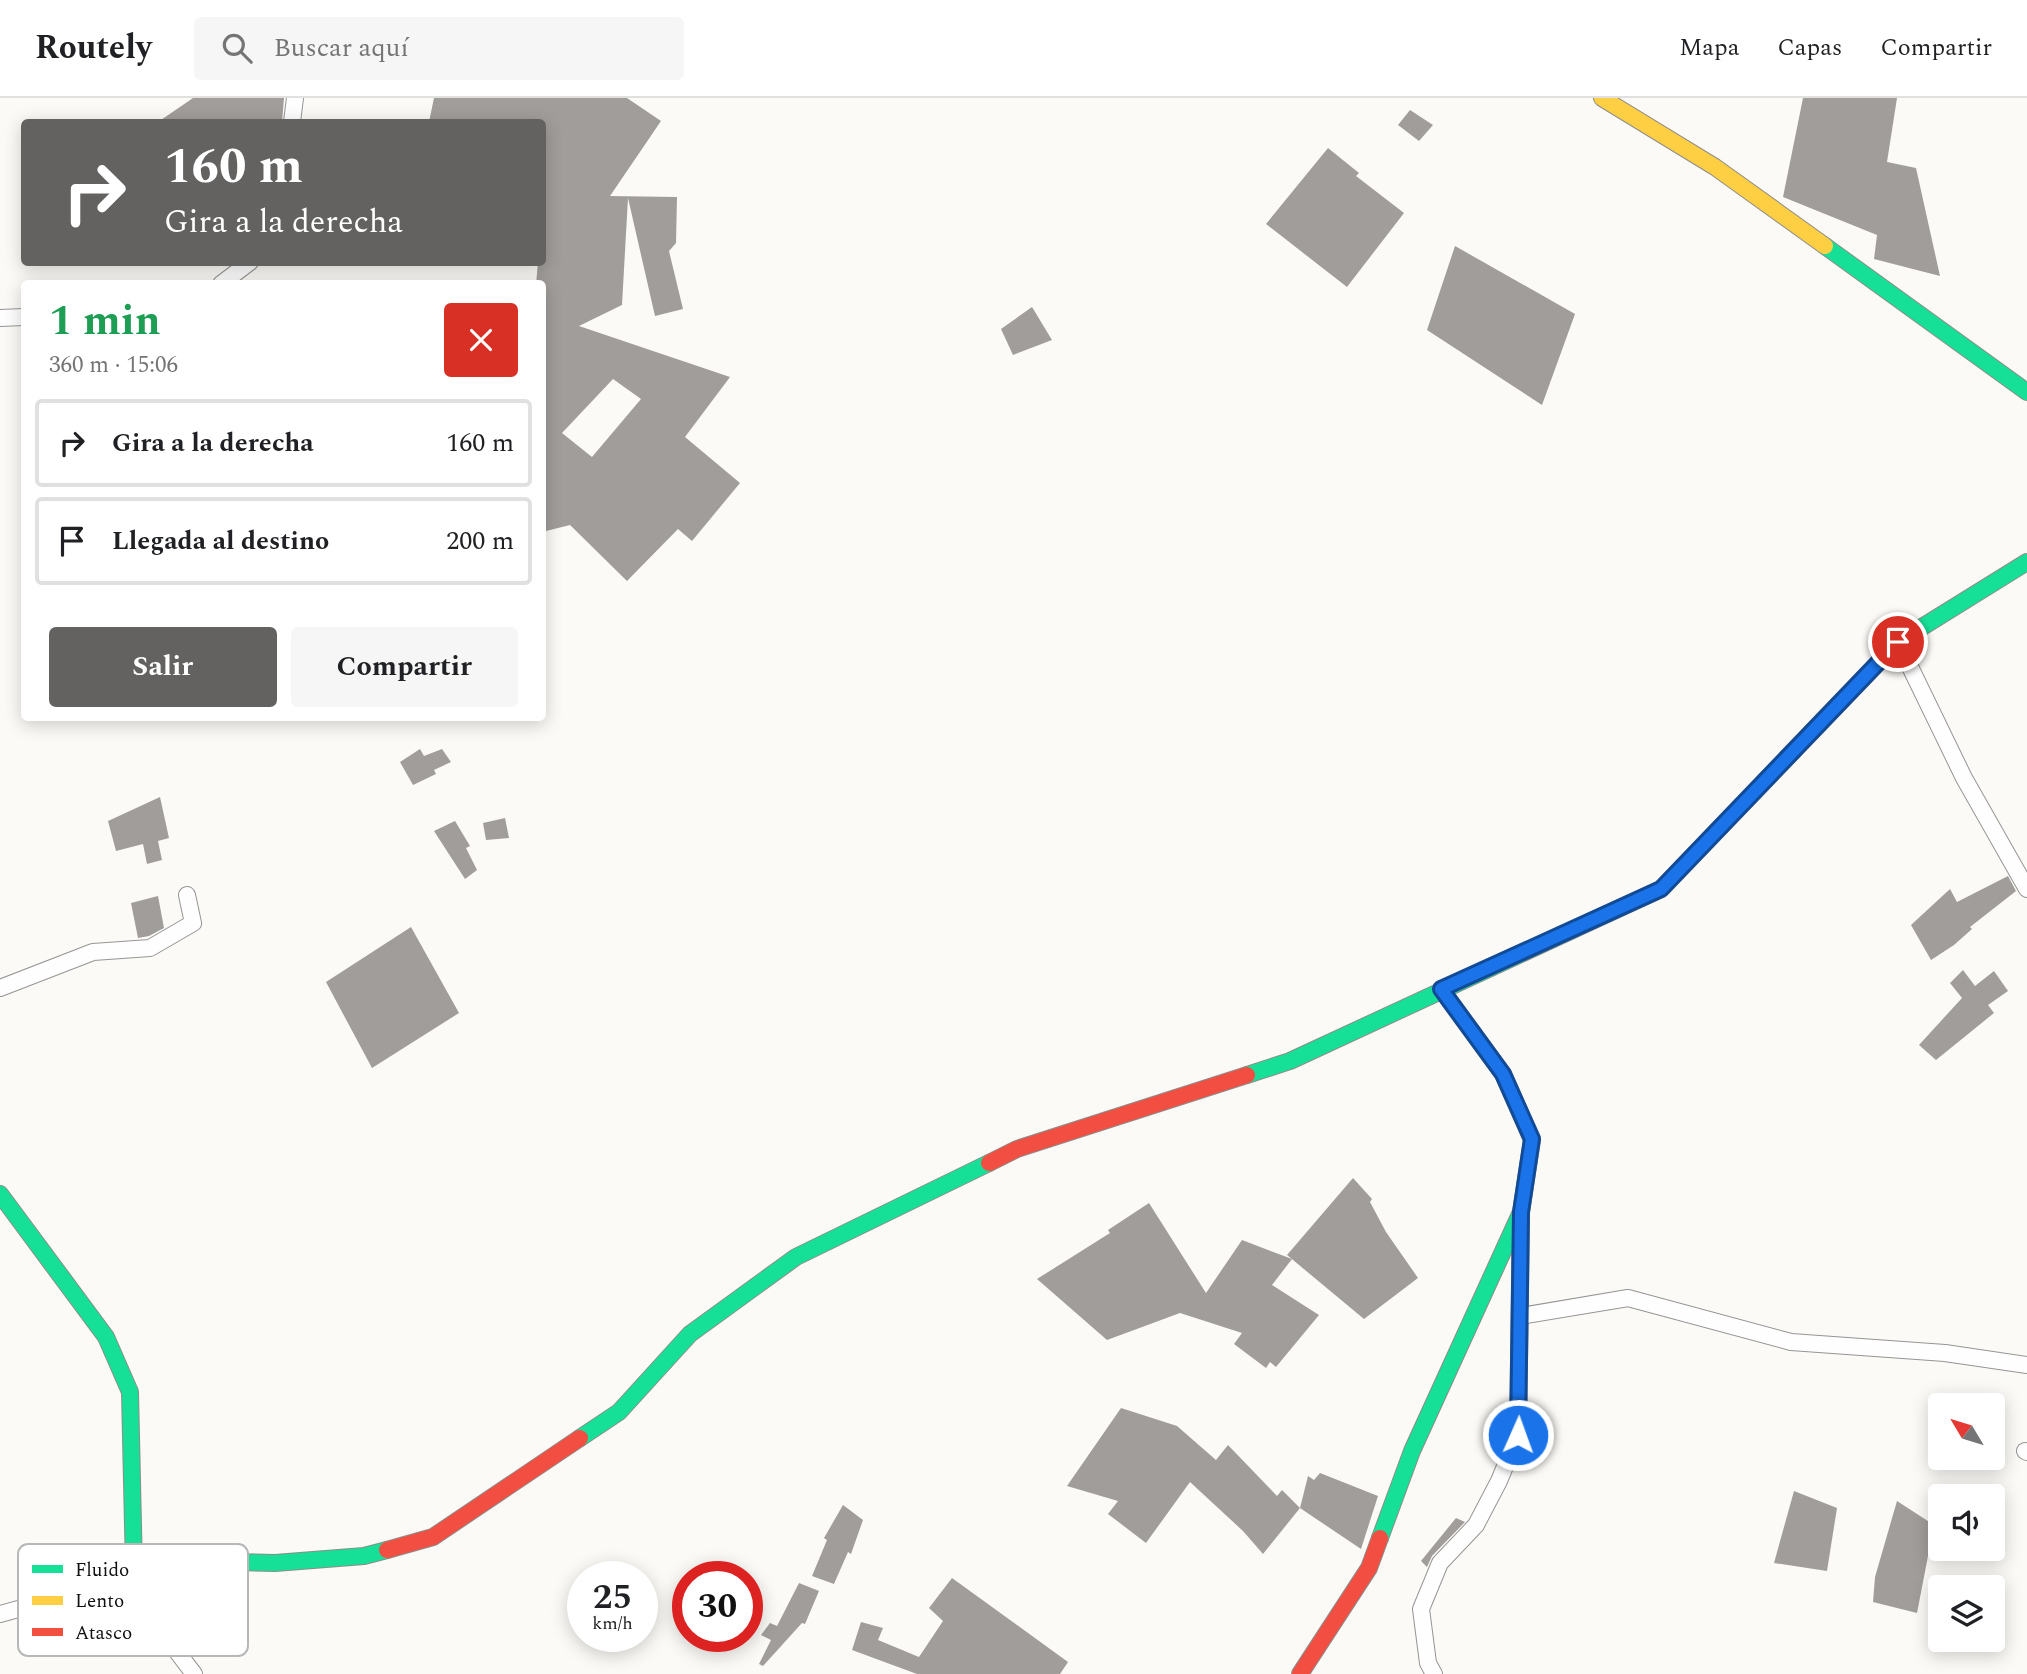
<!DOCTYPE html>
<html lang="es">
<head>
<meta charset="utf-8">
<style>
	:root { --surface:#fff; --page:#f6f6f6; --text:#202124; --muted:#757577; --line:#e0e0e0; --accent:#636260 }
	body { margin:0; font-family:Spectral,serif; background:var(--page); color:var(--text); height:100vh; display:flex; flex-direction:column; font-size:26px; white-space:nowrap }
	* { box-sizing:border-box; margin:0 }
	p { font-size:23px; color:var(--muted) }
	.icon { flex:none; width:38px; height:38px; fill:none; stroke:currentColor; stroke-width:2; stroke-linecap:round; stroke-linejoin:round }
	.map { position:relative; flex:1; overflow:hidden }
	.side { position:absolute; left:21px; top:182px; width:525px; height:441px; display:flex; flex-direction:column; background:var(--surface); border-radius:7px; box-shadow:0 4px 18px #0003 }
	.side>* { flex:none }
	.hud { position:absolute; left:21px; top:21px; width:525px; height:147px; border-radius:7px; box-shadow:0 4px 18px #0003; background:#636260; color:#fff; overflow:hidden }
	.needle { width:46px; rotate:308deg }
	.fabs { position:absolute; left:1928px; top:1295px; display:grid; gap:14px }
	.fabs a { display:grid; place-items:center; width:77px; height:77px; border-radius:7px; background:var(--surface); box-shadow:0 4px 18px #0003; font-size:35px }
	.speed { position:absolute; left:567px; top:1463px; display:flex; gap:14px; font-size:35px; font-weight:700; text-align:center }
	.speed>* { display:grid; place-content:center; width:91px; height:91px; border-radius:50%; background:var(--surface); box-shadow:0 4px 18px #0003; line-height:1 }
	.speed small { font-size:18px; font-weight:400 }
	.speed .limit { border:10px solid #d22; background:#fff; color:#111 }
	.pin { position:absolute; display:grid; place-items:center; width:60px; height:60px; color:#fff; margin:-30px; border:4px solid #fff; border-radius:50%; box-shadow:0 2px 7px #0007 }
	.me { position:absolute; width:77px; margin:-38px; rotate:2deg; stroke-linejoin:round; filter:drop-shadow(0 0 5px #0008) }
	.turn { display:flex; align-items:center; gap:24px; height:147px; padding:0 28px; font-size:32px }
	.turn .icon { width:91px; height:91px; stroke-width:2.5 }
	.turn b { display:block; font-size:49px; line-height:60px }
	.round { display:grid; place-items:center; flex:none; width:74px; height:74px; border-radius:7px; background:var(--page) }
	.head { display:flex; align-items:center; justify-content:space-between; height:119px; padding:0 28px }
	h1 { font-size:42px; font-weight:700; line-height:52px; color:#1e9e55 }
	.action { display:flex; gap:14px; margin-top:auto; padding:14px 28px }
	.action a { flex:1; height:80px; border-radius:7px; background:var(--accent); color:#fff; font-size:28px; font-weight:700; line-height:80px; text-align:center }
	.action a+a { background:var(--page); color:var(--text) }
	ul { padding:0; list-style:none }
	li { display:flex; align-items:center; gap:21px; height:88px; margin:0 14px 10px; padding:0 14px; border:4px solid var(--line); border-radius:7px }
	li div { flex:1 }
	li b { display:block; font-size:26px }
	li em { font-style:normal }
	header { display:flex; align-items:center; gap:42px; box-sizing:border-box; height:98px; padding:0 35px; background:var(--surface); border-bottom:2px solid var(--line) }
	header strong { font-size:33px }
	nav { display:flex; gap:38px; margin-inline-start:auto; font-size:24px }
	.search { width:490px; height:63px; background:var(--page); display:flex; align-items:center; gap:18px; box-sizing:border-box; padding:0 24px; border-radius:7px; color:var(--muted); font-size:26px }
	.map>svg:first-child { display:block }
</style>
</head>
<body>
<header>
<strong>Routely</strong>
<div class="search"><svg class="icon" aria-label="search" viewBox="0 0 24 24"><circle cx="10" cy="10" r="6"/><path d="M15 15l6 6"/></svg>Buscar aquí</div>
<nav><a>Mapa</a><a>Capas</a><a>Compartir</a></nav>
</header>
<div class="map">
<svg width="2027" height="1576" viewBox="0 0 2027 1576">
	<rect width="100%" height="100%" fill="#fcfaf6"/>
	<g fill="#a09d9b" fill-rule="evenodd">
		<polygon points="193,0 284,0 282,24 158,24"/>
		<path d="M434,0H627L661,23L610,98L677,99L676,145L669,153L683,211L655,218L628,100L622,207L579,228L730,279L685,339L740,385L692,443L678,431L627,483L570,427L542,434V186H536L538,164H542V24H429ZM613,281L641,301L592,359L562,335Z"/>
		<polygon points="1803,0 1897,0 1887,64 1916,70 1940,178 1874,161 1877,137 1783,99"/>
		<polygon points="1410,12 1433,27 1419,43 1398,27"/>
		<polygon points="1328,50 1359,75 1356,78 1404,115 1347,189 1266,126"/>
		<polygon points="1455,148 1575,216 1542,307 1427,232"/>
		<polygon points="1032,209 1052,242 1013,257 1001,231"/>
		<polygon points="420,651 424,658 442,651 451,664 434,672 436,676 413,687 400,664"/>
		<polygon points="160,699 169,740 158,743 162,762 147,766 143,746 116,753 108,723"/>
		<polygon points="505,720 509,740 486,742 483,725"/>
		<polygon points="455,723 470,748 466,750 477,772 465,781 434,733"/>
		<polygon points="2008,778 2016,793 1970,829 1972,831 1954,847 1931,862 1911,827 1950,791 1957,804"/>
		<polygon points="158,798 164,830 149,838 138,840 131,805"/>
		<polygon points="411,829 459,915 372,970 326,884"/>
		<polygon points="1963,872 1975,888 1994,873 2008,893 1988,907 1994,915 1936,962 1919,947 1962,900 1950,885"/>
		<polygon points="1353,1080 1372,1101 1370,1104 1386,1134 1418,1180 1364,1221 1287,1157"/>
		<polygon points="1149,1105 1206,1195 1242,1142 1292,1161 1272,1187 1319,1217 1276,1269 1270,1264 1266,1270 1234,1246 1242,1235 1180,1215 1107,1242 1037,1181 1110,1135 1108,1132"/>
		<polygon points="1121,1310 1177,1328 1216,1362 1228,1347 1277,1398 1282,1392 1300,1410 1263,1456 1243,1433 1190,1384 1146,1445 1108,1416 1118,1403 1067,1388"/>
		<polygon points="1320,1375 1378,1398 1361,1451 1300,1410 1308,1378 1314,1382"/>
		<polygon points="1794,1393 1837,1410 1827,1473 1774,1465"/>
		<polygon points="1897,1403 1934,1427 1917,1515 1873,1504 1875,1479"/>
		<polygon points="843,1407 863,1422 851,1456 848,1454 834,1486 812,1478 827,1442 824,1440"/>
		<polygon points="1456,1420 1465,1424 1432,1458 1427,1469 1421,1463"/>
		<polygon points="952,1480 1068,1564 1060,1576 917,1576 852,1552 861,1524 883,1530 878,1542 919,1559 943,1523 929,1510"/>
		<polygon points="799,1485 819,1493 805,1526 802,1525 763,1568 759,1566 771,1542 761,1537 770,1525 777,1528"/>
	</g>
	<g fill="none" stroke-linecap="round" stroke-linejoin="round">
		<defs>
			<g id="street">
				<polyline points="292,24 295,0"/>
				<polyline points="221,186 250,164"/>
				<polyline points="0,220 24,219"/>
				<polyline points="1898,544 1964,680 2027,791"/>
				<polyline points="0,890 93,854 150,850 193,825 187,797"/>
				<polyline points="1521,1218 1628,1200 1791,1244 1945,1255 2027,1267"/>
				<polyline points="2025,1353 2027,1354"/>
				<polyline points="134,1472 123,1482 194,1576"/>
				<polyline points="0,1516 123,1482"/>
				<polyline points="1434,1576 1428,1565 1421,1511 1440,1465 1476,1427 1499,1383 1518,1337 1521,1120"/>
			</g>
			<g id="fast">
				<polyline points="1825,148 2027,294"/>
				<polyline points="1247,977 1290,963 1661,791 1898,544 2027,464"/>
				<polyline points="0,1096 106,1239 130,1294 134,1472 181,1463 275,1465 364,1458 387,1452"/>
				<polyline points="580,1340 619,1314 690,1236 796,1159 989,1065"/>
				<polyline points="1380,1440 1412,1353 1521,1114 1532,1042 1503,976 1441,891"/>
			</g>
			<polyline id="slow" points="1602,0 1715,69 1825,148"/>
			<g id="jam">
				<polyline points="989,1065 1017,1051 1247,977"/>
				<polyline points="387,1452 433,1439 580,1340"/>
				<polyline points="1300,1576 1369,1470 1380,1440"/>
			</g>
		</defs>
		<use href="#street" stroke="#969594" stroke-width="18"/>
		<use href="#fast" stroke="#8d8c8a" stroke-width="18"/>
		<use href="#slow" stroke="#8d8c8a" stroke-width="18"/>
		<use href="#jam" stroke="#8d8c8a" stroke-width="18"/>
		<use href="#street" stroke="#fffefe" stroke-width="16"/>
		<use href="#fast" stroke="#16e098" stroke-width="16"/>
		<use href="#slow" stroke="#ffcf43" stroke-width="16"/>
		<use href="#jam" stroke="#f24e42" stroke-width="16"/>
	</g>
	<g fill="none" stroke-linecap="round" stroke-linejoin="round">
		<defs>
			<polyline id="route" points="1518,1337 1521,1114 1532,1041 1503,976 1441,891 1661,791 1898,544"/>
		</defs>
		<use href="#route" stroke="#114b97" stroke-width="18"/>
		<use href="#route" stroke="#1a73e8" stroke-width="12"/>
	</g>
	<rect x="18" y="1446" width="230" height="112" rx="10" fill="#fff" stroke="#b7b7b7" stroke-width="2"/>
	<rect x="32" y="1467" width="31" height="8" fill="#16e098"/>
	<rect x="32" y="1498" width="31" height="9" fill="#ffcf43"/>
	<rect x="32" y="1530" width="31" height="8" fill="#f24e42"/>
	<g font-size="19" fill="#101010">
		<text x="75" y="1478">Fluido</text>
		<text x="75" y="1509">Lento</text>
		<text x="75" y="1541">Atasco</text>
	</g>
</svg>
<div class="fabs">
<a><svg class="needle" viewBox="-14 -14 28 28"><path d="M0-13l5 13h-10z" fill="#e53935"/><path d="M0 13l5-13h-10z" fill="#757577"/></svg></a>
<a><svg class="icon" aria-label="sound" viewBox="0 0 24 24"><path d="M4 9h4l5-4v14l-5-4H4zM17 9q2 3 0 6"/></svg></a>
<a><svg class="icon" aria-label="layers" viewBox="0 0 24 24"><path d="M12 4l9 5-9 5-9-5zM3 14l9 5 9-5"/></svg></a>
</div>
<div class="speed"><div>25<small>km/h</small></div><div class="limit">30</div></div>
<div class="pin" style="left:1898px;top:544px;background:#d93025"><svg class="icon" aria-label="arrive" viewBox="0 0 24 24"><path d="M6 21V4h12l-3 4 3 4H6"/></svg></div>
<svg class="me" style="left:1518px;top:1337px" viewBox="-20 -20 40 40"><circle r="17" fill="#1a73e8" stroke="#fff" stroke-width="3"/><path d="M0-11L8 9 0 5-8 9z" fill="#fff"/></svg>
<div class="hud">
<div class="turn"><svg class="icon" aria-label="right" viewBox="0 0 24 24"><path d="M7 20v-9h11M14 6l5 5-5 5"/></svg><div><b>160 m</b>Gira a la derecha</div></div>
</div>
<section class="side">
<div class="head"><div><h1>1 min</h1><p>360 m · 15:06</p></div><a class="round" style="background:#d93025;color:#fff"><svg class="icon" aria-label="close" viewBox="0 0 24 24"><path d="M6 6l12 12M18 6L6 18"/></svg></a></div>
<ul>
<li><svg class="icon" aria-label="right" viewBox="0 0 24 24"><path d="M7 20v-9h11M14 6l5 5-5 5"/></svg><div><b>Gira a la derecha</b></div><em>160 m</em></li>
<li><svg class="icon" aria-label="arrive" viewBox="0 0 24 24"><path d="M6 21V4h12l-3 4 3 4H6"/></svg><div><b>Llegada al destino</b></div><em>200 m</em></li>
</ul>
<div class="action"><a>Salir</a><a>Compartir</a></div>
</section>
</div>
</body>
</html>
